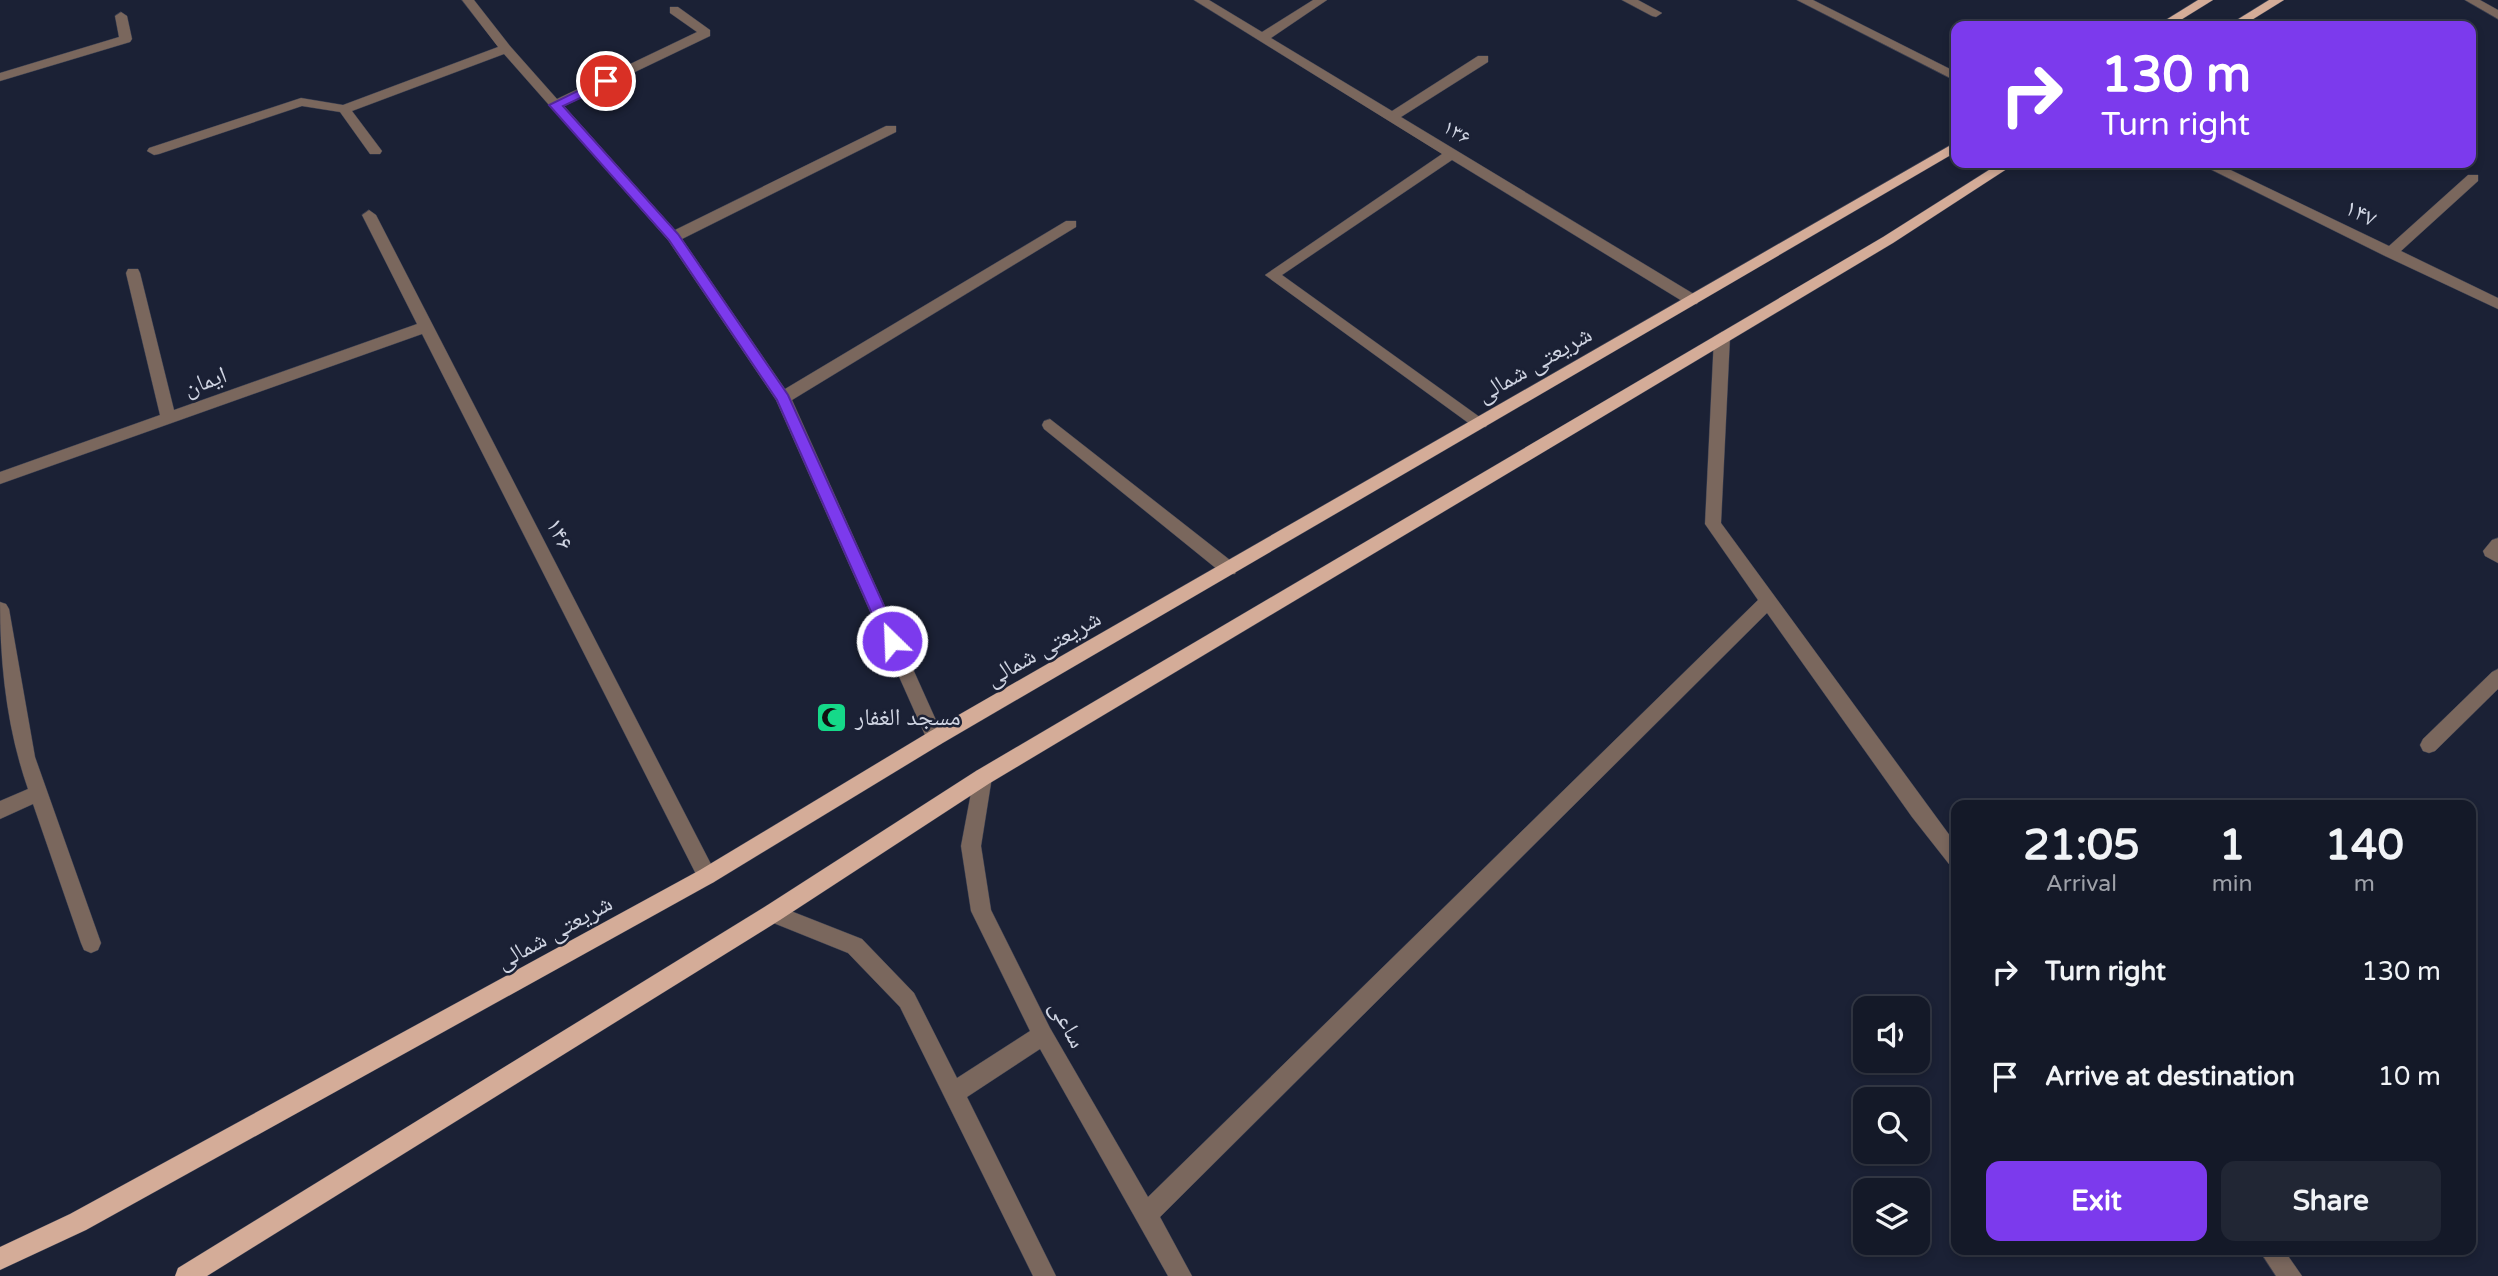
<!DOCTYPE html>
<html lang="en">
<head>
<meta charset="utf-8">
<style>
	:root { --surface:#141928; --page:#212634; --text:#f1f3f6; --muted:#9da0a8; --line:#333845; --accent:#7c3aed }
	body { margin:0; font-family:"Varela Round","Noto Naskh Arabic",sans-serif; background:var(--page); color:var(--text); height:100vh; display:flex; flex-direction:column; font-size:26px; white-space:nowrap }
	* { box-sizing:border-box; margin:0 }
	p { font-size:23px; color:var(--muted) }
	.icon { flex:none; width:38px; height:38px; fill:none; stroke:currentColor; stroke-width:2; stroke-linecap:round; stroke-linejoin:round }
	.map { position:relative; flex:1; overflow:hidden }
	.panel { position:absolute; left:1951px; top:800px; width:525px; height:455px; display:flex; flex-direction:column; background:var(--surface); border-radius:14px; box-shadow:0 4px 10px #0003,0 0 0 2px var(--line) }
	.panel>* { flex:none }
	.guide { position:absolute; left:1951px; top:21px; width:525px; height:147px; border-radius:14px; box-shadow:0 4px 10px #0003,0 0 0 2px var(--line); background:#7c3aed; color:#fff; overflow:hidden }
	.fabs { position:absolute; left:1853px; top:996px; display:grid; gap:14px }
	.fabs a { display:grid; place-items:center; width:77px; height:77px; border-radius:14px; background:var(--surface); box-shadow:0 4px 10px #0003,0 0 0 2px var(--line); font-size:35px }
	.pin { position:absolute; display:grid; place-items:center; width:60px; height:60px; color:#fff; margin:-30px; border:4px solid #fff; border-radius:50%; box-shadow:0 2px 7px #0007 }
	.me { position:absolute; width:77px; margin:-38px; rotate:336deg; stroke-linejoin:round; filter:drop-shadow(0 0 5px #0008) }
	.turn { display:flex; align-items:center; gap:24px; height:147px; padding:0 35px; font-size:32px }
	.turn .icon { width:91px; height:91px; stroke-width:2.5 }
	.turn b { display:block; font-size:49px; line-height:60px }
	.eta { display:flex; justify-content:space-evenly; align-items:center; height:119px; text-align:center }
	.eta b { font-size:42px; font-weight:800; line-height:49px }
	.primary-button { display:flex; gap:14px; margin-top:auto; padding:14px 35px }
	.primary-button a { flex:1; height:80px; border-radius:14px; background:var(--accent); color:#fff; font-size:28px; font-weight:800; line-height:80px; text-align:center }
	.primary-button a+a { background:var(--page); color:var(--text) }
	ul { padding:0; list-style:none }
	li { display:flex; align-items:center; gap:21px; height:105px; padding:0 35px }
	li div { flex:1 }
	li b { display:block; font-size:26px }
	li em { font-style:normal }
	.map>svg:first-child { display:block }
</style>
</head>
<body>
<div class="map">
<svg width="2498" height="1276" viewBox="0 0 2498 1276">
	<rect width="100%" height="100%" fill="#1b2135"/>
	<g fill="none" stroke-linecap="round" stroke-linejoin="round">
		<defs>
			<g id="minor">
				<polygon points="462,0 474,0 510,46 557,99 697,32 670,13 670,7 678,7 710,30 710,36 564,106 675,230 886,126 896,126 896,132 682,239 785,389 1066,221 1076,221 1076,227 792,400 944,738 941,744 935,746 929,744 776,400 668,240 504,54 352,111 382,151 380,154 370,154 340,112 302,106 159,154 154,155 147,151 149,148 301,98 343,105 498,47"/>
				<polygon points="1194,0 1209,0 1262,32 1313,0 1327,0 1271,38 1392,111 1478,56 1488,56 1488,62 1401,117 1697,296 1699,300 1697,304 1687,304 1452,160 1282,275 1488,423 1486,427 1474,427 1265,275 1442,154"/>
				<polygon points="1622,0 1638,0 1662,13 1656,17 1652,16"/>
				<polygon points="1797,0 1813,0 1956,72 1956,81"/>
				<polygon points="2465,0 2480,0 2498,10 2498,19"/>
				<polygon points="121,12 127,16 132,39 130,42 0,81 0,73 119,37 115,16"/>
				<polygon points="2198,163 2216,163 2389,246 2468,175 2478,175 2478,181 2401,251 2498,298 2498,309 2385,256"/>
				<polygon points="369,210 376,215 714,870 717,876 714,882 707,885 700,882 422,334 0,484 0,472 160,415 126,273 128,269 138,269 140,273 174,410 417,324 362,215"/>
				<polygon points="1722,332 1730,337 1721,523 1956,844 1956,867 1949,864 1912,817 1767,613 1160,1217 1192,1276 1168,1276 1040,1049 967,1097 1056,1276 1033,1276 900,1007 848,953 766,920 763,913 766,906 773,904 862,939 914,993 957,1078 1030,1031 971,911 961,846 974,777 976,771 983,769 990,771 992,777 981,846 991,910 1050,1028 1148,1197 1758,600 1705,524 1714,337"/>
				<polygon points="1050,419 1235,564 1237,569 1235,574 1223,574 1044,429 1042,425 1044,421"/>
				<polygon points="2498,538 2498,563 2485,556 2483,551 2492,540"/>
				<path d="M0,602L6,604L9,609L35,757L101,943L98,950L91,953L84,950L81,943L33,804L0,819V801L28,789C7,729 0,665 0,602Z"/>
				<polygon points="2498,669 2498,689 2435,751 2429,753 2423,751 2420,745 2423,739 2492,672"/>
				<polygon points="2259,1250 2284,1250 2302,1276 2276,1276"/>
			</g>
			<g id="major">
				<polygon points="2198,0 2213,0 2171,26 2156,26"/>
				<polygon points="2269,0 2284,0 2242,26 2227,26"/>
				<polygon points="1956,142 1956,152 941,744 714,882 86,1230 0,1270 0,1247 70,1214 700,870 929,732"/>
				<polygon points="2000,163 2016,163 1893,243 990,783 780,920 207,1276 175,1276 178,1268 766,906 976,771 1883,237"/>
			</g>
		</defs>
		<use href="#minor" stroke="#383e51" stroke-width="1"/>
		<use href="#major" stroke="#383e51" stroke-width="1"/>
		<use href="#minor" fill="#7a675d" fill-rule="evenodd"/>
		<use href="#major" fill="#d4ac98" fill-rule="evenodd"/>
	</g>
	<polygon fill="#7c3aed" stroke="#51269a" stroke-width="2" points="606,77 610,78 610,84 563,106 678,234 788,395 900,641 898,646 886,646 884,641 777,400 669,240 549,105"/>
	<defs>
		<symbol id="mosque-square" viewBox="-11 -11 22 22"><rect x="-9" y="-9" width="18" height="18" rx="4" fill="#15d989" stroke="#1b2135"/><path d="M3.5-4.9A6 6 0 1 0 3.5 4.9A5 5 0 1 1 3.5-4.9Z" fill="#111"/></symbol>
	</defs>
	<g fill-rule="evenodd">
		<use href="#mosque-square" x="814" y="700" width="35" height="35"/>
	</g>
	<g text-anchor="middle" stroke-width="5" stroke-linejoin="round" paint-order="stroke">
		<g font-size="21" fill="#cfd4e2" stroke="#1b2135">
			<text transform="translate(1457 132) rotate(31)" y="7">۱۳۶</text>
		</g>
		<g font-size="24" fill="#cfd4e2" stroke="#1b2135">
			<text transform="translate(2361 213) rotate(26)" y="8">۱۴۷</text>
			<text transform="translate(1534 364) rotate(-30)" y="8">شریعتی شمالی</text>
			<text transform="translate(205 381) rotate(-20)" y="8">ایمان</text>
			<text transform="translate(560 534) rotate(63)" y="8">۱۴۶</text>
			<text transform="translate(1043 648) rotate(-30)" y="8">شریعتی شمالی</text>
			<text transform="translate(554 932) rotate(-29)" y="8">شریعتی شمالی</text>
			<text transform="translate(1068 1024) rotate(62)" y="8">ساعی</text>
		</g>
		<g font-size="24" fill="#cfd4e2" stroke="#1b2135" text-anchor="start">
			<text x="855" y="725">مسجد الغفار</text>
		</g>
	</g>
</svg>
<div class="fabs">
<a><svg class="icon" aria-label="sound" viewBox="0 0 24 24"><path d="M4 9h4l5-4v14l-5-4H4zM17 9q2 3 0 6"/></svg></a>
<a><svg class="icon" aria-label="search" viewBox="0 0 24 24"><circle cx="10" cy="10" r="6"/><path d="M15 15l6 6"/></svg></a>
<a><svg class="icon" aria-label="layers" viewBox="0 0 24 24"><path d="M12 4l9 5-9 5-9-5zM3 14l9 5 9-5"/></svg></a>
</div>
<div class="pin" style="left:606px;top:81px;background:#d93025"><svg class="icon" aria-label="arrive" viewBox="0 0 24 24"><path d="M6 21V4h12l-3 4 3 4H6"/></svg></div>
<svg class="me" style="left:892px;top:641px" viewBox="-20 -20 40 40"><circle r="17" fill="#7c3aed" stroke="#fff" stroke-width="3"/><path d="M0-11L8 9 0 5-8 9z" fill="#fff"/></svg>
<div class="guide">
<div class="turn"><svg class="icon" aria-label="right" viewBox="0 0 24 24"><path d="M7 20v-9h11M14 6l5 5-5 5"/></svg><div><b>130 m</b>Turn right</div></div>
</div>
<section class="panel">
<div class="eta">
<div><b>21:05</b><p>Arrival</p></div>
<div><b>1</b><p>min</p></div>
<div><b>140</b><p>m</p></div>
</div>
<ul>
<li><svg class="icon" aria-label="right" viewBox="0 0 24 24"><path d="M7 20v-9h11M14 6l5 5-5 5"/></svg><div><b>Turn right</b></div><em>130 m</em></li>
<li><svg class="icon" aria-label="arrive" viewBox="0 0 24 24"><path d="M6 21V4h12l-3 4 3 4H6"/></svg><div><b>Arrive at destination</b></div><em>10 m</em></li>
</ul>
<div class="primary-button"><a>Exit</a><a>Share</a></div>
</section>
</div>
</body>
</html>
